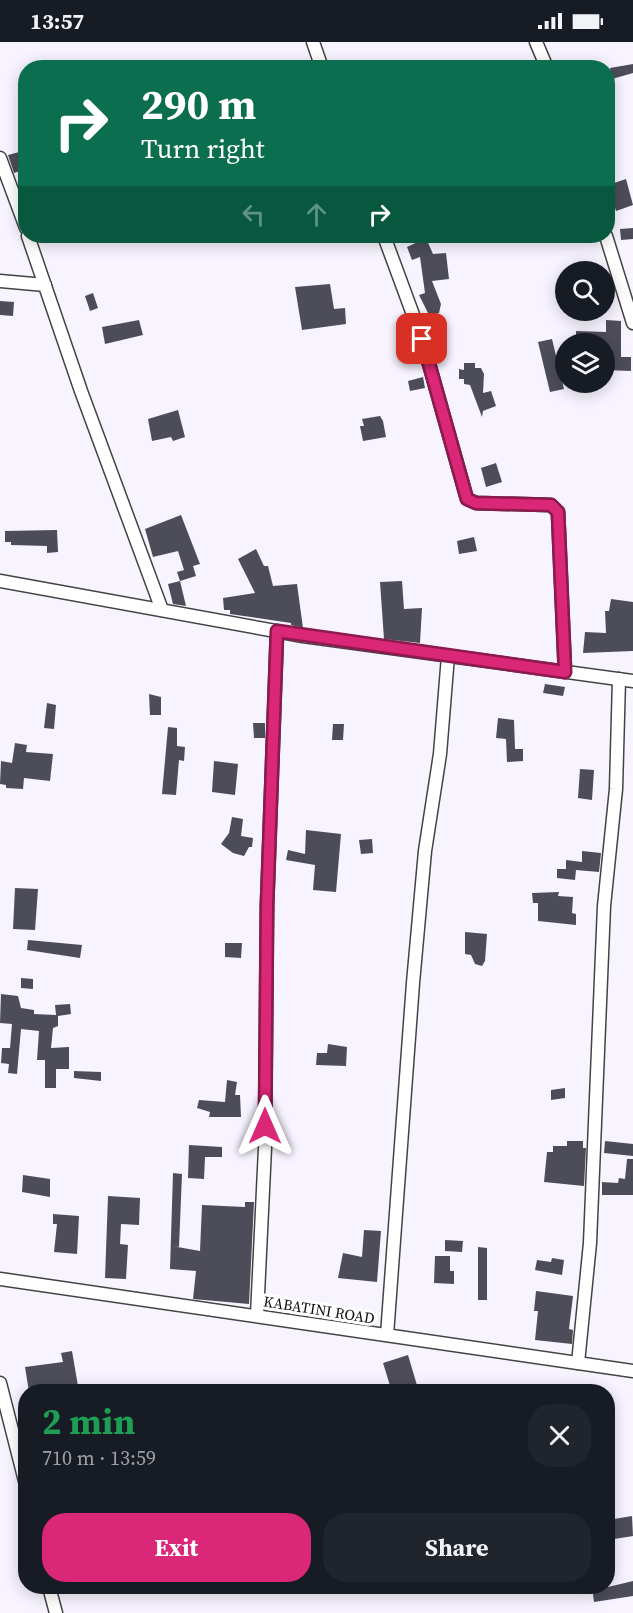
<!DOCTYPE html>
<html lang="en">
<head>
<meta charset="utf-8">
<style>
	:root { --surface:#171b24; --page:#20242c; --text:#f1f3f6; --muted:#9ea1a6; --accent:#db2777 }
	body { margin:0; font-family:"Source Serif 4",serif; background:var(--page); color:var(--text); height:100vh; display:flex; flex-direction:column; font-size:22px; white-space:nowrap }
	* { box-sizing:border-box; margin:0 }
	p { font-size:20px; color:var(--muted) }
	.icon { flex:none; width:33px; height:33px; fill:none; stroke:currentColor; stroke-width:2; stroke-linecap:round; stroke-linejoin:round }
	.map { position:relative; flex:1; overflow:hidden }
	.side { position:absolute; left:18px; top:1342px; width:597px; height:210px; display:flex; flex-direction:column; background:var(--surface); border-radius:24px; box-shadow:0 3px 15px #0003 }
	.side>* { flex:none }
	.top-card { position:absolute; left:18px; top:18px; width:597px; height:183px; border-radius:24px; box-shadow:0 3px 15px #0003; background:#0b6e4f; color:#fff; overflow:hidden }
	.fabs { position:absolute; left:555px; top:219px; display:grid; gap:12px }
	.fabs a { display:grid; place-items:center; width:60px; height:60px; border-radius:50%; background:var(--surface); box-shadow:0 3px 15px #0003; font-size:30px }
	.pin { position:absolute; display:grid; place-items:center; width:51px; height:51px; color:#fff; margin:-26px; border-radius:12px; box-shadow:0 3px 9px #0006 }
	.me { position:absolute; width:66px; margin:-33px; rotate:0deg; stroke-linejoin:round; filter:drop-shadow(0 0 4px #0008) }
	.turn { display:flex; align-items:center; gap:21px; height:126px; padding:0 24px; font-size:27px }
	.turn .icon { width:78px; height:78px; stroke-width:2.5 }
	.turn b { display:block; font-size:42px; line-height:51px }
	.lanes { display:flex; align-items:center; height:57px; padding:0 24px; background:#0003; justify-content:center; gap:30px; direction:ltr }
	.lanes .off { opacity:.35 }
	.round { display:grid; place-items:center; flex:none; width:63px; height:63px; border-radius:24px; background:var(--page) }
	.head { display:flex; align-items:center; justify-content:space-between; height:102px; padding:0 24px }
	h1 { font-size:36px; font-weight:700; line-height:45px; color:#1e9e55 }
	.primary-button { display:flex; gap:12px; margin-top:auto; padding:12px 24px }
	.primary-button a { flex:1; height:69px; border-radius:24px; background:var(--accent); color:#fff; font-size:24px; font-weight:700; line-height:69px; text-align:center }
	.primary-button a+a { background:var(--page); color:var(--text) }
	.status { display:flex; justify-content:space-between; align-items:center; height:42px; padding:0 30px; background:var(--surface); direction:ltr }
	.status svg { height:16px; fill:currentColor }
	.map>svg:first-child { display:block }
</style>
</head>
<body>
<div class="status"><b>13:57</b><svg viewBox="0 0 49 12"><path d="M0 12V9h3v3zM5 12V6h3v6zM10 12V3h3v9zM15 12V0h3v12zM26 1h20v11H26zM47 4h2v5h-2z"/></svg></div>
<div class="map">
<svg width="633" height="1571" viewBox="0 0 633 1571">
	<rect width="100%" height="100%" fill="#f8f4ff"/>
	<g fill="#4d4d59">
		<polygon points="633,22 633,31 612,37 610,26"/>
		<polygon points="23,109 26,121 21,123 23,128 14,131 8,113"/>
		<polygon points="626,137 633,163 616,169 608,143"/>
		<polygon points="633,186 633,197 621,198 620,187"/>
		<polygon points="426,196 433,212 446,211 449,237 432,239 441,262 439,271 429,273 419,253 425,251 420,215 412,218 407,205"/>
		<polygon points="330,242 334,267 345,266 346,282 302,288 295,245"/>
		<polygon points="93,251 98,266 90,269 85,254"/>
		<polygon points="0,259 14,260 13,274 0,273"/>
		<polygon points="139,278 143,293 105,302 102,285"/>
		<polygon points="606,278 621,279 621,315 631,315 631,329 604,328 604,302 576,302 576,289 606,290"/>
		<polygon points="552,297 564,347 550,350 538,300"/>
		<polygon points="464,321 475,321 475,326 481,326 484,332 483,351 491,349 496,364 483,369 482,375 470,343 464,342 464,337 459,337 459,327 464,328"/>
		<polygon points="423,335 425,346 410,349 408,339"/>
		<polygon points="178,368 185,395 173,399 171,395 152,399 148,377"/>
		<polygon points="380,374 383,379 386,395 363,399 360,384 364,384 362,377"/>
		<polygon points="496,421 502,440 486,445 481,426"/>
		<polygon points="181,473 200,522 193,524 196,534 180,539 177,530 184,528 178,509 153,515 145,487"/>
		<polygon points="57,488 58,510 47,511 47,504 11,503 11,500 5,500 5,489"/>
		<polygon points="474,495 477,509 459,512 457,499"/>
		<polygon points="256,507 264,524 268,524 273,544 297,542 303,586 291,583 291,581 230,572 230,568 224,568 223,556 255,551 238,517"/>
		<polygon points="180,539 186,564 173,562 168,542"/>
		<polygon points="402,539 404,567 422,566 420,601 384,597 380,540"/>
		<polygon points="611,557 633,560 633,609 583,611 585,590 606,591 605,569 609,569"/>
		<polygon points="545,642 565,645 563,654 543,651"/>
		<polygon points="149,652 161,655 161,673 150,673"/>
		<polygon points="47,661 56,663 54,687 44,686"/>
		<polygon points="498,676 514,678 515,707 523,707 523,719 507,720 506,697 496,696"/>
		<polygon points="253,681 265,681 265,696 254,696"/>
		<polygon points="333,682 344,682 343,698 332,698"/>
		<polygon points="168,685 177,686 177,704 185,705 184,719 179,718 176,753 162,752"/>
		<polygon points="15,701 27,703 26,710 53,712 50,739 24,736 23,747 6,746 6,743 0,742 1,719 12,721"/>
		<polygon points="214,719 238,722 235,753 212,750"/>
		<polygon points="580,727 594,728 592,758 578,756"/>
		<polygon points="232,775 243,777 241,794 253,796 252,805 249,805 244,814 233,811 221,802 229,791"/>
		<polygon points="306,788 341,792 336,850 313,848 315,823 286,818 288,808 305,812"/>
		<polygon points="372,797 373,811 361,812 359,798"/>
		<polygon points="582,809 601,811 599,830 576,828 575,838 557,836 557,827 566,827 566,818 582,820"/>
		<polygon points="15,846 38,847 35,888 13,887"/>
		<polygon points="559,850 558,854 573,855 572,871 576,872 576,883 538,879 538,861 533,861 532,851"/>
		<polygon points="465,890 487,892 485,919 482,924 475,922 471,913 465,912"/>
		<polygon points="28,898 82,903 80,916 27,908"/>
		<polygon points="225,901 242,901 241,916 225,915"/>
		<polygon points="21,936 33,937 33,947 21,946"/>
		<polygon points="1,952 18,954 21,966 34,968 34,972 56,973 55,963 70,962 71,972 58,974 58,984 53,986 51,1006 69,1005 69,1027 56,1027 56,1046 45,1046 45,1018 37,1018 39,989 21,987 17,1032 8,1031 9,1022 1,1021 2,1006 10,1006 12,982 0,981"/>
		<polygon points="328,1002 347,1005 346,1024 316,1023 317,1011 327,1011"/>
		<polygon points="74,1029 101,1030 101,1039 74,1036"/>
		<polygon points="227,1038 237,1040 235,1053 240,1053 241,1075 209,1075 210,1070 197,1066 199,1058 225,1060"/>
		<polygon points="565,1046 565,1056 551,1058 551,1048"/>
		<polygon points="567,1099 583,1099 583,1106 586,1106 584,1144 544,1140 547,1110 553,1110 553,1104 567,1104"/>
		<polygon points="605,1099 633,1102 633,1114 604,1111"/>
		<polygon points="189,1103 222,1105 222,1115 205,1115 204,1137 188,1136"/>
		<polygon points="627,1117 633,1117 633,1153 602,1153 602,1140 618,1141 619,1136 625,1137"/>
		<polygon points="173,1131 182,1132 179,1205 172,1204 200,1209 202,1163 245,1165 245,1160 254,1160 249,1262 193,1257 196,1229 170,1227"/>
		<polygon points="23,1133 50,1137 50,1155 22,1150"/>
		<polygon points="108,1154 140,1156 139,1183 121,1182 120,1202 128,1203 126,1237 105,1236"/>
		<polygon points="53,1172 79,1174 77,1212 54,1210 57,1182 53,1182"/>
		<polygon points="364,1188 381,1189 377,1240 338,1236 343,1211 362,1215"/>
		<polygon points="445,1198 463,1199 462,1210 445,1209"/>
		<polygon points="478,1205 487,1206 487,1258 478,1258"/>
		<polygon points="435,1214 450,1214 450,1229 454,1229 454,1242 434,1241"/>
		<polygon points="552,1216 564,1218 562,1233 535,1228 537,1218 551,1220"/>
		<polygon points="536,1249 573,1254 569,1287 573,1288 572,1302 535,1298 538,1269 534,1269"/>
		<polygon points="72,1309 78,1344 61,1347 62,1350 29,1350 25,1325 63,1320 61,1311"/>
		<polygon points="408,1313 419,1350 392,1350 383,1321"/>
		<polygon points="632,1474 633,1494 608,1498 608,1478"/>
		<polygon points="633,1539 633,1554 594,1560 592,1545 608,1545"/>
	</g>
	<g fill="none" stroke-linecap="round" stroke-linejoin="round">
		<defs>
			<g id="minor">
				<polyline points="313,0 322,26"/>
				<polyline points="536,0 547,26"/>
				<polyline points="0,116 26,186"/>
				<polyline points="28,194 81,349 162,568"/>
				<polyline points="384,194 422,297 467,457 476,461 551,463 558,470 565,630"/>
				<polyline points="606,194 633,281"/>
				<polyline points="0,239 45,243"/>
				<polyline points="0,539 303,594 633,639"/>
				<polyline points="0,1237 633,1329"/>
				<polyline points="257,1273 265,1106 267,864 277,589"/>
				<polyline points="387,1293 413,941 425,809 440,712 448,614"/>
				<polyline points="578,1321 590,1201 604,864 616,747 619,637"/>
				<polyline points="0,1341 26,1443"/>
				<polyline points="49,1545 56,1571"/>
			</g>
		</defs>
		<use href="#minor" stroke="#434343" stroke-width="15"/>
		<use href="#minor" stroke="#fff" stroke-width="12"/>
	</g>
	<g fill="none" stroke-linecap="round" stroke-linejoin="round">
		<defs>
			<polyline id="route" points="265,1084 267,864 277,589 565,630 558,470 551,463 476,461 467,457 422,297"/>
		</defs>
		<use href="#route" stroke="#8e194d" stroke-width="15"/>
		<use href="#route" stroke="#db2777" stroke-width="10"/>
	</g>
	<g text-anchor="middle" stroke-width="6" stroke-linejoin="round" paint-order="stroke">
		<g font-size="15" fill="#101010" stroke="#fff">
			<text transform="translate(319 1268) rotate(9)" y="5">KABATINI ROAD</text>
		</g>
	</g>
</svg>
<div class="fabs">
<a><svg class="icon" aria-label="search" viewBox="0 0 24 24"><circle cx="10" cy="10" r="6"/><path d="M15 15l6 6"/></svg></a>
<a><svg class="icon" aria-label="layers" viewBox="0 0 24 24"><path d="M12 4l9 5-9 5-9-5zM3 14l9 5 9-5"/></svg></a>
</div>
<div class="pin" style="left:422px;top:297px;background:#d93025"><svg class="icon" aria-label="arrive" viewBox="0 0 24 24"><path d="M6 21V4h12l-3 4 3 4H6"/></svg></div>
<svg class="me" style="left:265px;top:1084px" viewBox="-20 -20 40 40"><path d="M0-17L14 15 0 8-14 15z" fill="#db2777" stroke="#fff" stroke-width="4"/></svg>
<div class="top-card">
<div class="turn"><svg class="icon" aria-label="right" viewBox="0 0 24 24"><path d="M7 20v-9h11M14 6l5 5-5 5"/></svg><div><b>290 m</b>Turn right</div></div>
<div class="lanes"><svg class="icon off" aria-label="left" viewBox="0 0 24 24"><path d="M17 20v-9H6M10 6l-5 5 5 5"/></svg><svg class="icon off" aria-label="ahead" viewBox="0 0 24 24"><path d="M12 20V5M6 11l6-6 6 6"/></svg><svg class="icon" aria-label="right" viewBox="0 0 24 24"><path d="M7 20v-9h11M14 6l5 5-5 5"/></svg></div>
</div>
<section class="side">
<div class="head"><div><h1>2 min</h1><p>710 m · 13:59</p></div><a class="round"><svg class="icon" aria-label="close" viewBox="0 0 24 24"><path d="M6 6l12 12M18 6L6 18"/></svg></a></div>
<div class="primary-button"><a>Exit</a><a>Share</a></div>
</section>
</div>
</body>
</html>
